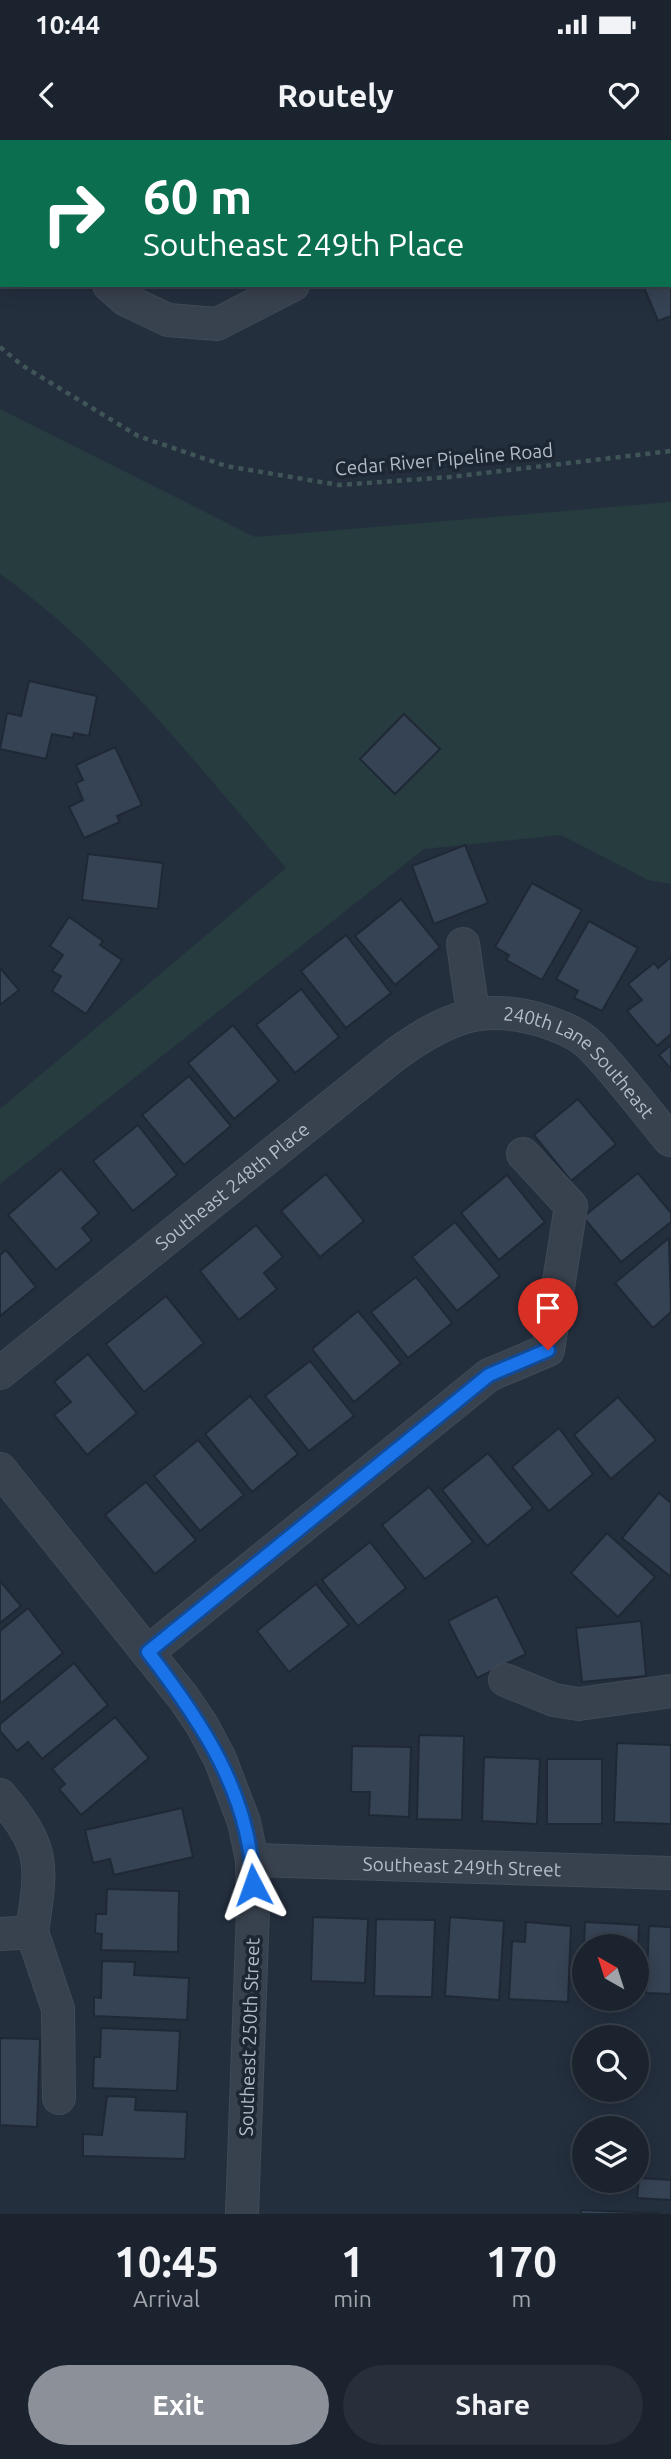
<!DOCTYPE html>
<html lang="en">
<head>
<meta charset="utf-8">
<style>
	:root { --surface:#1b232e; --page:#282f3a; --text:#f1f3f6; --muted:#a0a4aa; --line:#39404a; --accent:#8c9099 }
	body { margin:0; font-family:Ubuntu,sans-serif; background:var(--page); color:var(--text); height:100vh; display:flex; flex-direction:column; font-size:26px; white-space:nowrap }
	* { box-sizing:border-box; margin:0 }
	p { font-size:23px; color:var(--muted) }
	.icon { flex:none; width:38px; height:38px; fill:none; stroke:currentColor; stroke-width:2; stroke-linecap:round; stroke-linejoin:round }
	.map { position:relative; height:2074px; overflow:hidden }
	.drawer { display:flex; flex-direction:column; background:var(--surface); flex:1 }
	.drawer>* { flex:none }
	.banner { position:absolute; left:0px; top:0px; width:672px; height:147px; box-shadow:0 4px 18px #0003,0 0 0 2px var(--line); background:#0b6e4f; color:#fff; overflow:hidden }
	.needle { width:46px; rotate:321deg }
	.fabs { position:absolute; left:572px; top:1794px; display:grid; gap:14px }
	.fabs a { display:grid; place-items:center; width:77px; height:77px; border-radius:50%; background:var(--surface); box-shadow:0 4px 18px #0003,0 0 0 2px var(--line); font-size:35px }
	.pin { position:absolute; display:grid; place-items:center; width:60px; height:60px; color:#fff; margin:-72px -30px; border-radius:50% 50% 50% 0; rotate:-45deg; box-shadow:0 0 7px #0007 }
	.pin .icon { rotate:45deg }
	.me { position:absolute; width:77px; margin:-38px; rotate:356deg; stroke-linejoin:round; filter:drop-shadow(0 0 5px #0008) }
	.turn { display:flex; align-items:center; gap:24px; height:147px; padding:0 28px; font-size:32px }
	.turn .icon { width:91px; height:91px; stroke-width:2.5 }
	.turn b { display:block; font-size:49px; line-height:60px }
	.eta { display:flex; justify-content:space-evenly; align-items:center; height:119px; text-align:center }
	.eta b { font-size:42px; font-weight:600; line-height:49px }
	.primary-button { display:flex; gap:14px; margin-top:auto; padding:14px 28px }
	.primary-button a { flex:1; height:80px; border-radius:42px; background:var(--accent); color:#fff; font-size:28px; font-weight:600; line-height:80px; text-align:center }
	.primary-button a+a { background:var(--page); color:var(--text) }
	.status { display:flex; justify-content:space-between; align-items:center; height:49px; padding:0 35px; background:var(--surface); direction:ltr }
	.status svg { height:19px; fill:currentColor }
	header { display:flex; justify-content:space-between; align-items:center; height:91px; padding:0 28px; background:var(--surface); font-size:32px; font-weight:600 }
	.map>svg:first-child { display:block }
</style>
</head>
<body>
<div class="status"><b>10:44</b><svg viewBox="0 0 49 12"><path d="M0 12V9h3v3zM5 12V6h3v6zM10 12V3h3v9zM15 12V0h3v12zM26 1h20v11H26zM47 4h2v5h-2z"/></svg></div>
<header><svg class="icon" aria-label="back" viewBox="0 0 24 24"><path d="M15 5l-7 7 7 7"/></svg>Routely<svg class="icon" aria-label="heart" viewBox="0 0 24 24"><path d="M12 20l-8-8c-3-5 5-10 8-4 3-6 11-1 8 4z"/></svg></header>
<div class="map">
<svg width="671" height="2074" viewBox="0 0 671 2074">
	<rect width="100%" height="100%" fill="#242f3e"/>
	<path fill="#263c3f" d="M0,269L255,397L671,362V744L648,740L561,695L424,709L0,1044V969L286,728C198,626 111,513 0,434Z"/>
	<g fill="#364354" stroke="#1f2835" stroke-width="2">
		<polygon points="671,133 671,176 658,181 643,145 670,145"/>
		<polygon points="29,541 97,556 89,596 74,593 73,598 52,594 46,619 0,609 7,573 21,576"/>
		<polygon points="404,574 440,609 395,654 360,619"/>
		<polygon points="115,607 142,665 117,676 120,682 84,698 69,667 83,660 76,643 83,640 76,625"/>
		<polygon points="465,705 488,763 434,784 412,726"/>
		<polygon points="88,714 163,723 158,769 82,760"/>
		<polygon points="532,743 582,770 542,840 506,820 509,815 495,807"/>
		<polygon points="401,759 440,807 395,845 355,796"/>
		<polygon points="69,777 103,801 100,805 122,820 86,874 52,851 61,836 52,831 63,815 50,806"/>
		<polygon points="589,781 638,808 602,871 574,858 578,851 556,839"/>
		<polygon points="346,795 391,853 346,888 301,831"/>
		<polygon points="671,817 671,894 657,906 627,871 642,860 628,844 654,823 658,828"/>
		<polygon points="0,828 19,850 0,865"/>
		<polygon points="301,849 339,897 295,933 256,885"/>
		<polygon points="233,885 279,941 234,979 188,923"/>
		<polygon points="671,905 671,929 659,915"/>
		<polygon points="189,936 231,986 184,1025 142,975"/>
		<polygon points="578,959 616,1004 571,1041 534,995"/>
		<polygon points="138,985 177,1035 133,1071 93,1021"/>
		<polygon points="61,1029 99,1073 82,1088 92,1100 56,1130 8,1075"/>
		<polygon points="638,1033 671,1073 671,1082 621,1122 583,1077"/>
		<polygon points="326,1034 364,1081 320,1117 281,1071"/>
		<polygon points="507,1035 545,1082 499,1120 461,1073"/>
		<polygon points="455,1082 500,1136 457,1171 412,1117"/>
		<polygon points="256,1085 283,1117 264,1133 277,1149 239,1180 200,1131"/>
		<polygon points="669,1098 671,1172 653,1188 615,1143"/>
		<polygon points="6,1110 36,1147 0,1176 0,1115"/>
		<polygon points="416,1137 452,1183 408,1218 371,1172"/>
		<polygon points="166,1156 204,1203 144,1252 106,1204"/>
		<polygon points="358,1171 401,1223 354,1262 312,1209"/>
		<polygon points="88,1214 137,1273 87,1315 54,1275 71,1262 54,1242"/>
		<polygon points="310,1221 354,1276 309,1311 265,1256"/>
		<polygon points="250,1256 298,1314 252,1352 205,1294"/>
		<polygon points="618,1257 656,1300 611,1339 574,1295"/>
		<polygon points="559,1288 593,1334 549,1371 512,1327"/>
		<polygon points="198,1300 244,1355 200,1391 154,1336"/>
		<polygon points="488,1313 533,1368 487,1406 442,1350"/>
		<polygon points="146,1342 196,1400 155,1434 105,1375"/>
		<polygon points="429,1347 473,1402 425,1439 382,1385"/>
		<polygon points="659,1353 671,1363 671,1437 622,1398"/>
		<polygon points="607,1393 655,1437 618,1477 571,1433"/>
		<polygon points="370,1402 406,1448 358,1486 322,1440"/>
		<polygon points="0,1441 21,1466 0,1483"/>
		<polygon points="316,1444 349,1485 289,1532 257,1491"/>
		<polygon points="497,1456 526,1514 477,1538 448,1481"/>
		<polygon points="28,1468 63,1513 0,1564 0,1491"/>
		<polygon points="641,1481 646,1536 582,1542 576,1488"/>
		<polygon points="74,1523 108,1565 42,1619 28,1602 17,1611 0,1591 0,1584"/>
		<polygon points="115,1577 149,1618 81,1675 59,1649 65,1644 52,1629"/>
		<polygon points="419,1595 464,1596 462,1680 417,1679"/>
		<polygon points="617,1603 671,1605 671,1684 614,1682"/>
		<polygon points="352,1606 411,1607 409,1677 369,1675 370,1652 351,1652"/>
		<polygon points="484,1617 540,1619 537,1684 482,1681"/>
		<rect x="547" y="1619" width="55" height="65"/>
		<polygon points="182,1668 193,1717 114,1735 110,1719 93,1723 85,1690"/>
		<polygon points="107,1749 179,1751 178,1812 101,1810 102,1794 95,1793 96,1774 106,1774"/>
		<polygon points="313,1777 368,1779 365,1843 311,1841"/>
		<polygon points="450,1777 504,1781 499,1860 445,1856"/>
		<polygon points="376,1779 435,1780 432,1857 374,1856"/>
		<polygon points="526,1782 571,1786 568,1862 509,1859 512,1801 525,1802"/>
		<polygon points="585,1782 639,1785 637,1832 637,1806 584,1806 582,1847"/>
		<polygon points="649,1786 671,1787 671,1854 646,1853"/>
		<polygon points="102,1821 135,1822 134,1835 189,1838 187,1880 94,1876 94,1857 101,1858"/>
		<polygon points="101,1888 180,1891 177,1951 93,1948 94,1917 100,1917"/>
		<polygon points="0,1898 40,1899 37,1987 0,1985"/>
		<polygon points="107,1956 136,1957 135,1970 187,1972 185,2019 83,2016 83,1994 102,1995"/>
		<polygon points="639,2038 671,2040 671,2060 637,2058"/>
		<polygon points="581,2070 659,2073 659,2074 581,2074"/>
	</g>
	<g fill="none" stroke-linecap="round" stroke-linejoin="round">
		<defs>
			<g id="minor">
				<polyline points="310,0 310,2"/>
				<polyline points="577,2 580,0"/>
				<polyline points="0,51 2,53"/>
				<polyline points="109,145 126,160 168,180 217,184 293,145"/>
				<polyline points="463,804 473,873"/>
				<path id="s1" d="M0,1233L396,914C447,878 482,862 544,881C561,887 578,893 591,906C619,935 644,969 670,1000"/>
				<polyline points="0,1329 183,1557 202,1585 220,1619 244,1682 252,1720 253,1770 242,2074"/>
				<polyline points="148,1512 489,1235 548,1210 571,1066 523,1014"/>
				<polyline points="505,1540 554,1560 579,1564 671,1551"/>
				<path d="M0,1655C46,1709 42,1724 32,1792"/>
				<path id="s2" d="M252,1720L671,1733"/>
				<polyline points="0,1794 32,1792 58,1869 59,1958"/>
			</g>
		</defs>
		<use href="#minor" stroke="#414a57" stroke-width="34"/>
		<polyline stroke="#3f5557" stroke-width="4.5" stroke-dasharray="5 5" stroke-linecap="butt" points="0,207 23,226 138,296 226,326 339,345 450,337 671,311"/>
		<use href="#minor" stroke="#38414e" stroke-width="32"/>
	</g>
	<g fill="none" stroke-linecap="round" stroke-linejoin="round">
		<defs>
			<path id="route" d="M253,1745C251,1655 201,1581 148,1512L489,1235L548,1210"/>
		</defs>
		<use href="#route" stroke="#114b97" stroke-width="18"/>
		<use href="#route" stroke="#1a73e8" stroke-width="12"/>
	</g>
	<g text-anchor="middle" stroke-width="7" stroke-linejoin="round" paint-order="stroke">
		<g font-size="19" fill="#b4bcc9" stroke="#1d2633">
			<text transform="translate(444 319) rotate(-5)" y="7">Cedar River Pipeline Road</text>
			<text dy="7" stroke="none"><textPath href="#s1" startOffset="719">240th Lane Southeast</textPath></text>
			<text dy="7" stroke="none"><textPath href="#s1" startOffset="298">Southeast 248th Place</textPath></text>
			<text dy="7" stroke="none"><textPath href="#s2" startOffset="210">Southeast 249th Street</textPath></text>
			<text transform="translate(249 1897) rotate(-88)" y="7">Southeast 250th Street</text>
		</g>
	</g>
</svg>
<div class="fabs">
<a><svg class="needle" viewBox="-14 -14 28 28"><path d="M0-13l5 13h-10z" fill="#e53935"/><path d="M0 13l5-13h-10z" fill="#a0a4aa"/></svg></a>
<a><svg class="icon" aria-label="search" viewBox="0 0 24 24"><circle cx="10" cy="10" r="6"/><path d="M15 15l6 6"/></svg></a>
<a><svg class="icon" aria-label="layers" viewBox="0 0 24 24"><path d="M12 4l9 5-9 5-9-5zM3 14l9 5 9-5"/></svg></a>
</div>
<div class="pin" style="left:548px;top:1210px;background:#d93025"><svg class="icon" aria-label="arrive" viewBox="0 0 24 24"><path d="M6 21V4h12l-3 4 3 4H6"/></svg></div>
<svg class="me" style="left:253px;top:1745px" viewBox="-20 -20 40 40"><path d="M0-17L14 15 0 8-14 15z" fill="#1a73e8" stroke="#fff" stroke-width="4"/></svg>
<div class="banner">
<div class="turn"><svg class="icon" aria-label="right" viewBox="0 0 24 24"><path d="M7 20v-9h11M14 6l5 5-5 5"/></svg><div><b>60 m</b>Southeast 249th Place</div></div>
</div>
</div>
<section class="drawer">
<div class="eta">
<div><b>10:45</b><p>Arrival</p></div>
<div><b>1</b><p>min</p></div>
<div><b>170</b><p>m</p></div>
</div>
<div class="primary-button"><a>Exit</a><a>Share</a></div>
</section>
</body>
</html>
